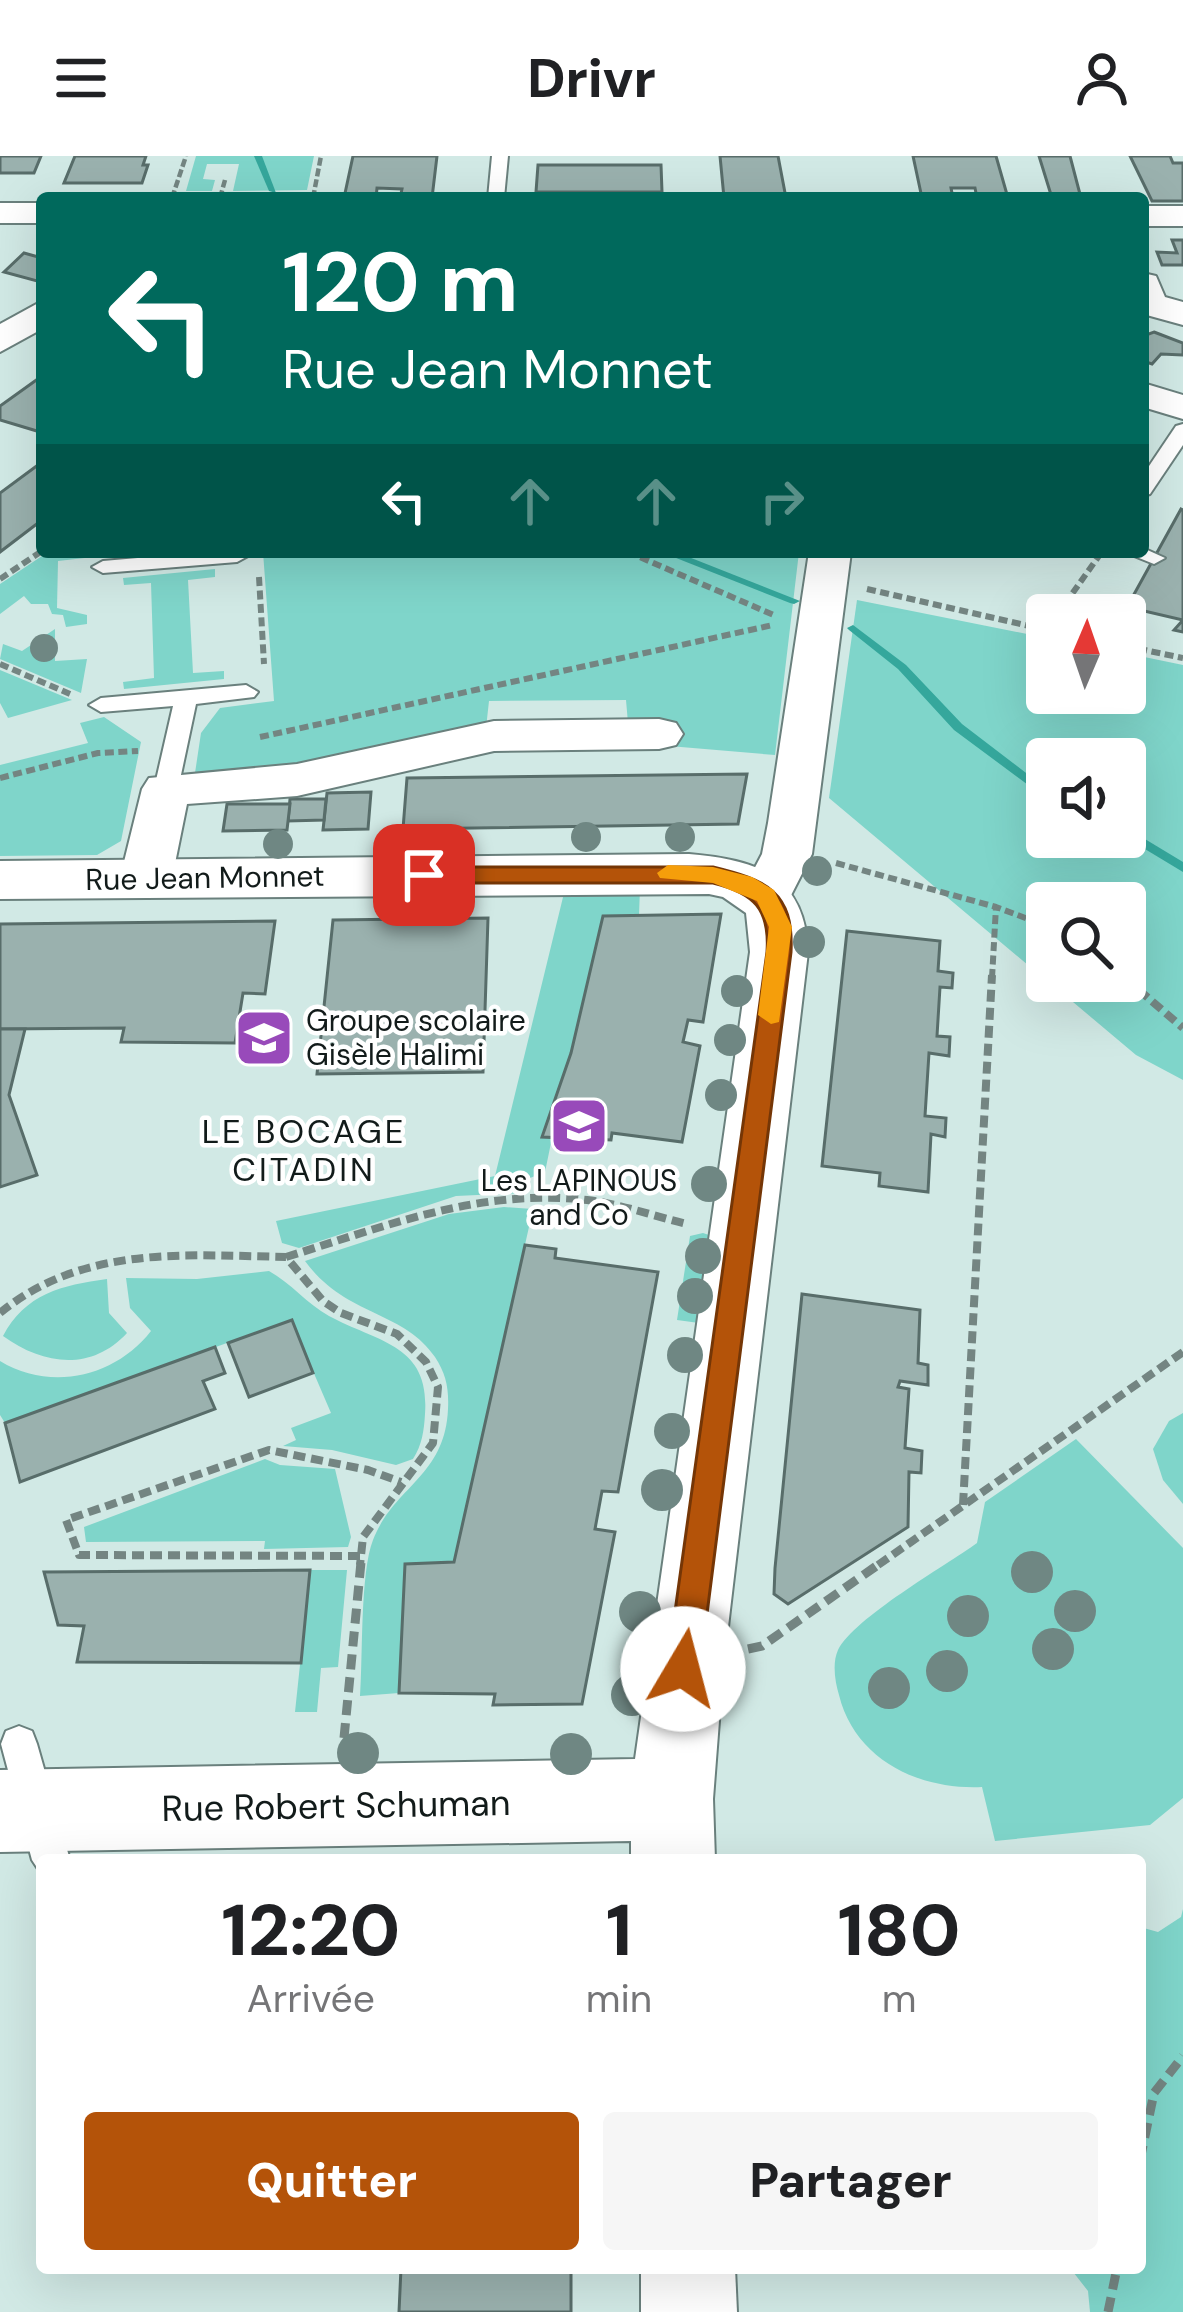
<!DOCTYPE html>
<html lang="fr">
<head>
<meta charset="utf-8">
<style>
	:root { --surface:#fff; --page:#f6f6f6; --text:#202124; --muted:#757577; --accent:#b45309 }
	body { margin:0; font-family:"DM Sans",sans-serif; background:var(--page); color:var(--text); height:100vh; display:flex; flex-direction:column; font-size:45px; white-space:nowrap }
	* { box-sizing:border-box; margin:0 }
	p { font-size:39px; color:var(--muted) }
	.icon { flex:none; width:66px; height:66px; fill:none; stroke:currentColor; stroke-width:2; stroke-linecap:round; stroke-linejoin:round }
	.map { position:relative; flex:1; overflow:hidden }
	.panel { position:absolute; left:36px; top:1698px; width:1110px; height:420px; display:flex; flex-direction:column; background:var(--surface); border-radius:12px; box-shadow:0 12px 48px #0002 }
	.panel>* { flex:none }
	.guide { position:absolute; left:36px; top:36px; width:1113px; height:366px; border-radius:12px; box-shadow:0 12px 48px #0002; background:#00695c; color:#fff; overflow:hidden }
	.needle { width:78px; rotate:2deg }
	.buttons { position:absolute; left:1026px; top:438px; display:grid; gap:24px }
	.buttons a { display:grid; place-items:center; width:120px; height:120px; border-radius:12px; background:var(--surface); box-shadow:0 12px 48px #0002; font-size:60px }
	.pin { position:absolute; display:grid; place-items:center; width:102px; height:102px; color:#fff; margin:-51px; border-radius:24px; box-shadow:0 6px 18px #0006 }
	.me { position:absolute; width:132px; margin:-66px; rotate:8deg; stroke-linejoin:round; filter:drop-shadow(0 0 9px #0008) }
	.turn { display:flex; align-items:center; gap:42px; height:252px; padding:0 48px; font-size:54px }
	.turn .icon { width:156px; height:156px; stroke-width:2.5 }
	.turn b { display:block; font-size:84px; line-height:102px }
	.lanes { display:flex; align-items:center; height:114px; padding:0 48px; background:#0003; justify-content:center; gap:60px; direction:ltr }
	.lanes .off { opacity:.35 }
	.eta { display:flex; justify-content:space-evenly; align-items:center; height:204px; text-align:center }
	.eta b { font-size:72px; font-weight:800; line-height:84px }
	.cta { display:flex; gap:24px; margin-top:auto; padding:24px 48px }
	.cta a { flex:1; height:138px; border-radius:12px; background:var(--accent); color:#fff; font-size:48px; font-weight:800; line-height:138px; text-align:center }
	.cta a+a { background:var(--page); color:var(--text) }
	header { display:flex; justify-content:space-between; align-items:center; height:156px; padding:0 48px; background:var(--surface); font-size:54px; font-weight:800 }
	.map>svg:first-child { display:block }
</style>
</head>
<body>
<header><svg class="icon" aria-label="menu" viewBox="0 0 24 24"><path d="M4 6h16M4 12h16M4 18h16"/></svg>Drivr<svg class="icon" aria-label="person" viewBox="0 0 24 24"><circle cx="12" cy="8" r="4"/><path d="M4 21q1-7 8-7t8 7"/></svg></header>
<div class="map">
<svg width="1183" height="2156" viewBox="0 0 1183 2156">
	<rect width="100%" height="100%" fill="#d1e9e5"/>
	<g fill="#7fd5ca" fill-rule="evenodd">
		<polygon points="196,0 314,0 307,34 233,35 239,8 207,8 203,23 215,24 212,35 186,35"/>
		<polygon points="48,396 138,396 58,405 57,452 87,459 87,468 66,471 63,459 52,458 48,448 31,448 24,440 0,458 0,428"/>
		<polygon points="263,396 799,396 775,599 669,590 628,567 626,544 489,545 486,572 294,615 195,617 201,577 220,552 274,545"/>
		<polygon points="215,413 215,421 188,424 193,517 224,515 224,523 124,533 123,526 154,522 151,427 124,429 123,422"/>
		<path d="M857,444L1047,482V537H1125V497L1183,509V924L1136,899L1048,825H1125V747H1047V825L829,642ZM1047,603H1125V681H1047Z"/>
		<polygon points="55,473 55,505 87,503 81,537 0,503 3,488 22,495"/>
		<polygon points="0,514 72,544 8,562 0,547"/>
		<polygon points="104,561 141,586 121,685 97,699 0,700 0,609 88,587 80,567"/>
		<polygon points="640,732 639,759 603,760 571,897 542,980 552,982 545,1016 520,1026 524,1037 456,1040 299,1092 282,1087 276,1065 495,1020 565,733"/>
		<path d="M504,1051L533,1053L454,1406L405,1409L399,1537L360,1540C363,1501 360,1417 373,1384C394,1330 445,1321 448,1253C449,1232 446,1218 435,1201C403,1154 346,1161 305,1105L449,1058Z"/>
		<polygon points="703,1077 712,1080 699,1167 677,1164 690,1080"/>
		<path d="M269,1115C291,1127 307,1148 329,1160C379,1187 430,1188 425,1258C424,1275 422,1289 413,1303L396,1309L332,1294L283,1290L296,1284L291,1272L331,1257L291,1164L5,1267L0,1259V1205C51,1236 115,1221 151,1175L130,1152L126,1122L197,1123Z"/>
		<path d="M107,1123L109,1157L127,1177C91,1216 43,1209 3,1180C25,1138 62,1129 107,1123Z"/>
		<polygon points="1183,1257 1183,1348 1163,1324 1153,1293 1169,1265"/>
		<path d="M1076,1283L1183,1392V1642L1150,1669L995,1685L982,1631C919,1634 855,1604 839,1539C835,1526 832,1507 838,1494C854,1462 945,1410 977,1387L985,1346Z"/>
		<polygon points="265,1303 280,1309 335,1313 351,1381 348,1391 264,1393 265,1385 86,1386 84,1371"/>
		<polygon points="310,1414 347,1414 338,1511 321,1512 317,1556 295,1556"/>
		<polygon points="1183,1753 1183,2156 1090,2156 1088,2135 1070,2112 1140,2112 1140,1771 1158,1776 1181,1761"/>
	</g>
	<g fill="none" stroke-linecap="round" stroke-linejoin="round">
		<g fill="#35a79c" fill-rule="evenodd">
			<polygon points="254,0 262,0 276,37 269,35"/>
			<polygon points="661,396 676,396 800,445 794,448 790,447"/>
			<polygon points="853,469 906,509 962,568 1047,633 1047,643 954,574 898,513 849,474 847,472"/>
			<polygon points="1125,671 1183,706 1183,716 1125,681"/>
		</g>
	</g>
	<g fill="#9ab1ae" stroke="#586d6a" stroke-width="3">
		<polygon points="0,0 41,0 34,17 0,17"/>
		<polygon points="75,0 146,0 143,9 148,9 142,27 64,27"/>
		<polygon points="353,0 437,0 432,42 400,42 402,33 377,32 376,42 344,42"/>
		<polygon points="720,0 778,0 786,42 724,42"/>
		<polygon points="913,0 996,0 1008,42 977,42 975,32 951,32 953,42 922,42"/>
		<polygon points="1039,0 1070,0 1081,42 1052,42"/>
		<polygon points="1130,0 1170,0 1173,7 1183,7 1183,45 1152,45"/>
		<polygon points="538,9 661,9 662,36 536,36"/>
		<polygon points="1172,84 1183,84 1183,109 1162,109 1157,96 1177,97"/>
		<polygon points="24,97 42,102 42,122 37,125 4,116"/>
		<polygon points="1154,176 1183,187 1183,199 1161,198 1152,208 1143,205 1143,180"/>
		<polygon points="42,220 42,272 37,275 0,264 0,250"/>
		<polygon points="42,306 42,364 0,396 0,337"/>
		<polygon points="1181,353 1183,354 1183,476 1174,474 1183,464 1127,451"/>
		<polygon points="747,618 738,668 403,673 407,622"/>
		<polygon points="371,636 368,673 323,674 327,637"/>
		<polygon points="290,643 326,643 324,664 288,665"/>
		<polygon points="227,648 290,648 287,674 223,675"/>
		<polygon points="721,758 703,866 688,864 683,886 700,890 682,986 612,977 611,984 542,981 571,897 603,760"/>
		<polygon points="488,762 483,916 317,918 333,764"/>
		<polygon points="275,765 265,838 243,837 235,887 121,886 124,872 0,873 0,768"/>
		<polygon points="847,775 940,785 938,815 953,817 952,832 940,831 937,880 950,881 949,900 929,897 925,960 946,962 945,981 931,978 928,1036 879,1030 880,1017 822,1010"/>
		<polygon points="0,873 25,873 9,939 37,1019 0,1031"/>
		<polygon points="525,1089 556,1093 555,1102 658,1116 618,1336 602,1335 595,1373 615,1376 582,1548 493,1549 495,1538 399,1537 405,1408 454,1406"/>
		<polygon points="802,1138 920,1154 918,1207 928,1209 928,1229 900,1225 898,1231 909,1233 905,1292 922,1295 921,1317 909,1316 908,1371 788,1448 774,1438 775,1412"/>
		<polygon points="292,1164 313,1217 249,1241 228,1187"/>
		<polygon points="215,1191 225,1217 203,1225 215,1253 20,1326 5,1267"/>
		<polygon points="310,1414 301,1507 77,1506 84,1470 58,1469 44,1416"/>
		<polygon points="401,2112 571,2112 571,2156 399,2156"/>
	</g>
	<g fill="none" stroke-linecap="round" stroke-linejoin="round">
		<defs>
			<g id="service">
				<polygon points="492,0 508,0 504,42 488,42"/>
				<polygon points="1183,268 1183,289 1150,338 1143,340 1143,319 1176,270"/>
				<polygon points="1143,392 1165,402 1154,408 1124,396 1143,396"/>
				<polygon points="207,396 245,396 248,400 237,406 103,417 92,411 103,405"/>
				<polygon points="246,529 258,536 254,541 196,548 178,633 166,641 154,633 173,550 101,556 89,549 101,542"/>
				<polygon points="19,1570 32,1575 37,1588 70,1704 42,1704 42,1719 32,1704 1,1588 6,1575"/>
			</g>
			<g id="minor">
				<rect x="0" y="47" width="42" height="20"/>
				<rect x="1143" y="50" width="40" height="20"/>
				<polygon points="1143,117 1156,120 1165,141 1183,146 1183,169 1143,158"/>
				<polygon points="42,145 42,173 0,196 0,168"/>
				<polygon points="1143,227 1183,239 1183,263 1143,251"/>
				<polygon points="809,396 851,396 812,698 784,753 766,758 748,753 740,740 762,698 768,667"/>
				<polygon points="659,563 676,567 683,578 676,589 659,593 494,595 297,640 187,648 172,722 164,734 146,740 128,734 120,722 142,633 149,622 297,608 494,565"/>
			</g>
			<g id="tertiary">
				<path d="M689,698C757,704 805,719 808,796L723,1513L713,1643L715,1704H631V1685L0,1696V1614L635,1603L750,796L746,757L723,741L709,738L0,743V705Z"/>
				<polygon points="641,2112 735,2112 737,2156 641,2156"/>
			</g>
		</defs>
		<use href="#service" stroke="#6a807d" stroke-width="4"/>
		<use href="#minor" stroke="#6a807d" stroke-width="4"/>
		<use href="#tertiary" stroke="#6a807d" stroke-width="4"/>
		<g stroke="#748582" stroke-width="4.5" stroke-dasharray="8 3" stroke-linecap="butt">
			<polyline points="172,42 186,0"/>
			<polyline points="220,42 225,24"/>
			<polyline points="313,42 321,0"/>
		</g>
		<g stroke="#748582" stroke-width="6" stroke-dasharray="9 4.5" stroke-linecap="butt">
			<polyline points="628,396 776,460"/>
			<polyline points="259,421 264,508"/>
			<polyline points="0,423 42,395"/>
			<polyline points="867,433 1047,474"/>
			<polyline points="1057,459 1101,397"/>
			<polyline points="1125,490 1183,502"/>
			<polyline points="0,508 70,538"/>
			<polyline points="260,581 773,469"/>
			<polyline points="0,622 98,597 138,595"/>
			<polyline points="836,707 996,751 1047,770"/>
			<polyline points="992,822 996,751"/>
		</g>
		<g stroke="#748582" stroke-width="8" stroke-dasharray="12 6" stroke-linecap="butt">
			<polyline points="1125,822 1183,872"/>
			<path d="M286,1101C386,1070 480,1032 587,1044C620,1048 654,1060 687,1068"/>
			<path d="M0,1157C83,1089 184,1099 286,1101L323,1145L341,1157L397,1178L426,1206L438,1231L433,1287L363,1381L360,1409"/>
			<polyline points="963,1349 992,819"/>
			<polyline points="360,1400 79,1399 66,1364 269,1294 368,1314 401,1326"/>
			<polyline points="878,1409 1183,1196"/>
		</g>
		<g stroke="#748582" stroke-width="9" stroke-dasharray="15 8" stroke-linecap="butt">
			<polyline points="748,1493 762,1490 882,1406"/>
			<polyline points="344,1582 361,1406"/>
			<polyline points="1140,2004 1154,1937 1183,1900"/>
			<polyline points="1108,2156 1117,2112"/>
		</g>
		<use href="#service" fill="#fff" fill-rule="evenodd"/>
		<use href="#minor" fill="#fff" fill-rule="evenodd"/>
		<use href="#tertiary" fill="#fff" fill-rule="evenodd"/>
	</g>
	<g fill="#6f8783">
		<circle cx="44" cy="492" r="14"/>
		<circle cx="586" cy="681" r="15"/>
		<circle cx="680" cy="681" r="15"/>
		<circle cx="454" cy="684" r="15"/>
		<circle cx="278" cy="688" r="15"/>
		<circle cx="817" cy="715" r="15"/>
		<circle cx="809" cy="786" r="16"/>
		<circle cx="737" cy="835" r="16"/>
		<circle cx="730" cy="884" r="16"/>
		<circle cx="721" cy="939" r="16"/>
		<circle cx="709" cy="1028" r="18"/>
		<circle cx="703" cy="1100" r="18"/>
		<circle cx="695" cy="1140" r="18"/>
		<circle cx="685" cy="1199" r="18"/>
		<circle cx="672" cy="1275" r="18"/>
		<circle cx="662" cy="1334" r="21"/>
		<circle cx="1032" cy="1416" r="21"/>
		<circle cx="1075" cy="1455" r="21"/>
		<circle cx="640" cy="1456" r="21"/>
		<circle cx="968" cy="1460" r="21"/>
		<circle cx="1053" cy="1493" r="21"/>
		<circle cx="947" cy="1515" r="21"/>
		<circle cx="889" cy="1532" r="21"/>
		<circle cx="632" cy="1539" r="21"/>
		<circle cx="358" cy="1597" r="21"/>
		<circle cx="571" cy="1598" r="21"/>
	</g>
	<path fill="#b45309" stroke="#753606" stroke-width="3" d="M424,711H713C766,724 794,735 791,796L700,1513L695,1524L683,1528L672,1524L667,1513L767,796C770,753 754,737 713,727H424L412,719Z"/>
	<polygon fill="#f59e0b" points="668,709 713,711 752,721 774,734 792,771 779,866 771,868 758,859 769,771 757,745 713,727 660,722 657,717"/>
	<defs>
		<symbol id="school-square" viewBox="-11 -11 22 22"><rect x="-9" y="-9" width="18" height="18" rx="4" fill="#984aba" stroke="#fff"/><path d="M0-5L7-2L0 1L-7-2ZM-4 1L0 2.5L4 1V4Q0 6-4 4Z" fill="#fff"/></symbol>
	</defs>
	<g fill-rule="evenodd">
		<use href="#school-square" x="231" y="849" width="66" height="66"/>
		<use href="#school-square" x="546" y="937" width="66" height="66"/>
	</g>
	<g text-anchor="middle" stroke-width="9" stroke-linejoin="round" paint-order="stroke">
		<g font-size="30" fill="#121b1a" stroke="#fff">
			<text transform="translate(205 722) rotate(-1)" y="10">Rue Jean Monnet</text>
		</g>
		<g font-size="30" fill="#121b1a" stroke="#fff" text-anchor="start">
			<text x="306" y="875">Groupe scolaire<tspan x="306" dy="34">Gisèle Halimi</tspan></text>
			<text x="579" y="1035" text-anchor="middle">Les LAPINOUS<tspan x="579" dy="34">and Co</tspan></text>
		</g>
		<g font-size="33" letter-spacing="3" fill="#121b1a" stroke="#fff">
			<text x="304" y="987">LE BOCAGE<tspan x="304" dy="38">CITADIN</tspan></text>
		</g>
		<g font-size="36" fill="#121b1a" stroke="#fff">
			<text transform="translate(336 1649) rotate(-1)" y="13">Rue Robert Schuman</text>
		</g>
	</g>
</svg>
<div class="buttons">
<a><svg class="needle" viewBox="-14 -14 28 28"><path d="M0-13l5 13h-10z" fill="#e53935"/><path d="M0 13l5-13h-10z" fill="#757577"/></svg></a>
<a><svg class="icon" aria-label="sound" viewBox="0 0 24 24"><path d="M4 9h4l5-4v14l-5-4H4zM17 9q2 3 0 6"/></svg></a>
<a><svg class="icon" aria-label="search" viewBox="0 0 24 24"><circle cx="10" cy="10" r="6"/><path d="M15 15l6 6"/></svg></a>
</div>
<div class="pin" style="left:424px;top:719px;background:#d93025"><svg class="icon" aria-label="arrive" viewBox="0 0 24 24"><path d="M6 21V4h12l-3 4 3 4H6"/></svg></div>
<svg class="me" style="left:683px;top:1513px" viewBox="-20 -20 40 40"><circle r="19" fill="#fff"/><path d="M0-13L10 11 0 6-10 11z" fill="#b45309"/></svg>
<div class="guide">
<div class="turn"><svg class="icon" aria-label="left" viewBox="0 0 24 24"><path d="M17 20v-9H6M10 6l-5 5 5 5"/></svg><div><b>120 m</b>Rue Jean Monnet</div></div>
<div class="lanes"><svg class="icon" aria-label="left" viewBox="0 0 24 24"><path d="M17 20v-9H6M10 6l-5 5 5 5"/></svg><svg class="icon off" aria-label="ahead" viewBox="0 0 24 24"><path d="M12 20V5M6 11l6-6 6 6"/></svg><svg class="icon off" aria-label="ahead" viewBox="0 0 24 24"><path d="M12 20V5M6 11l6-6 6 6"/></svg><svg class="icon off" aria-label="right" viewBox="0 0 24 24"><path d="M7 20v-9h11M14 6l5 5-5 5"/></svg></div>
</div>
<section class="panel">
<div class="eta">
<div><b>12:20</b><p>Arrivée</p></div>
<div><b>1</b><p>min</p></div>
<div><b>180</b><p>m</p></div>
</div>
<div class="cta"><a>Quitter</a><a>Partager</a></div>
</section>
</div>
</body>
</html>
